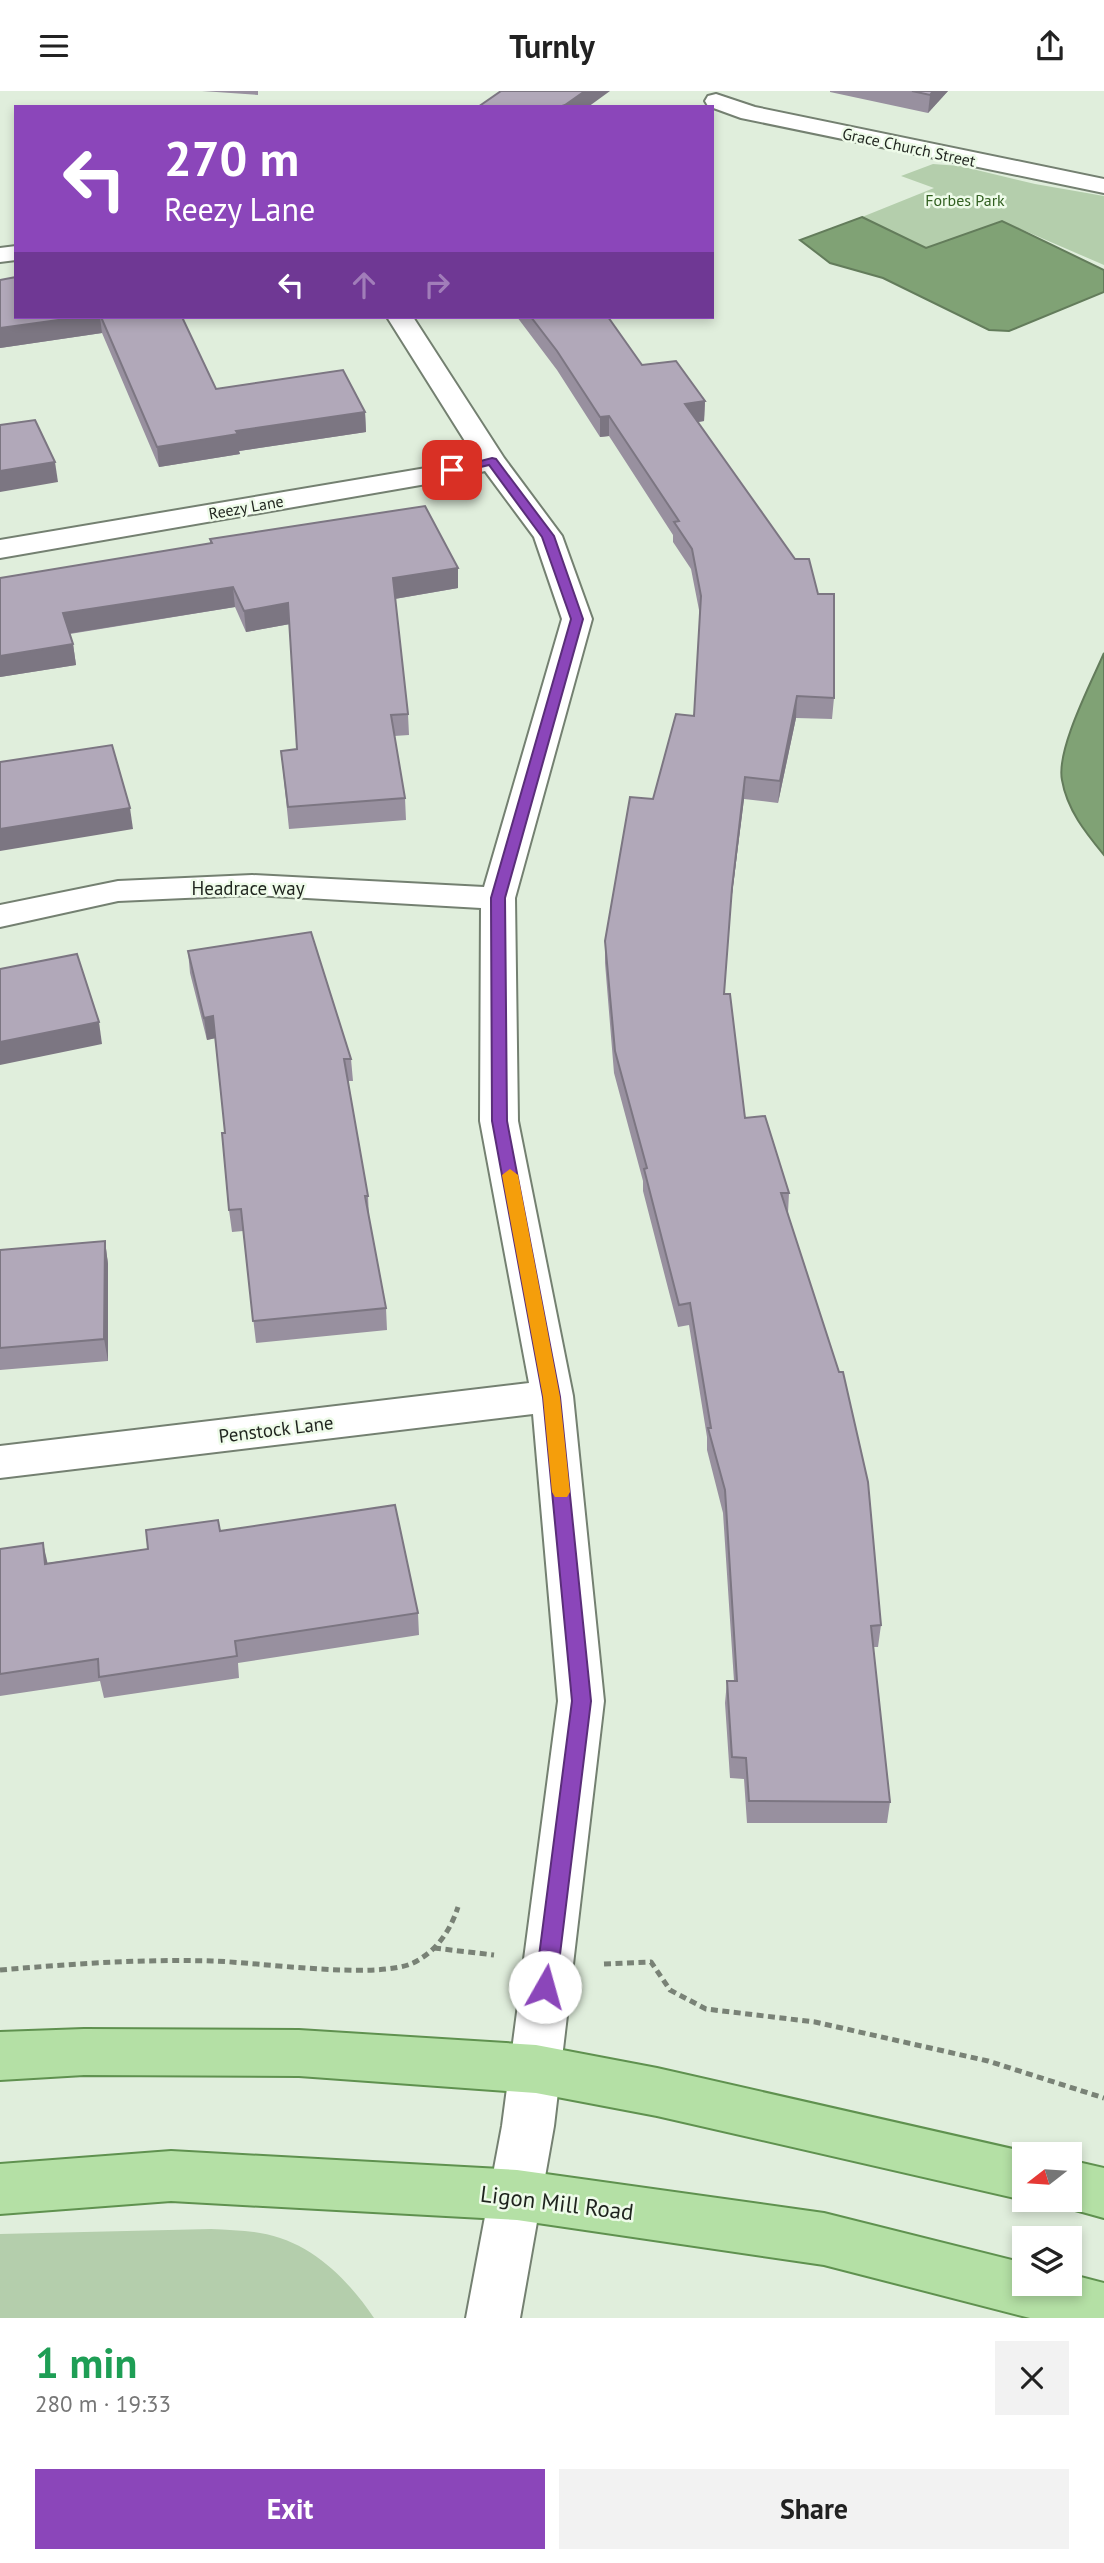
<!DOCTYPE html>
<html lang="en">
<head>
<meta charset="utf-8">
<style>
	:root { --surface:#fff; --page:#f2f2f2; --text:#222; --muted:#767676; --accent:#8b46ba }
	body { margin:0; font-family:"PT Sans",sans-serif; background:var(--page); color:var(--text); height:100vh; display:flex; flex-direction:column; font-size:26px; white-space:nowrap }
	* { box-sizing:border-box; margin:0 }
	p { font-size:23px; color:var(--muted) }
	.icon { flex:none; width:38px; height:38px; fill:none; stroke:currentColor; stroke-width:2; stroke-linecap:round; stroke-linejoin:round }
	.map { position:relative; height:2227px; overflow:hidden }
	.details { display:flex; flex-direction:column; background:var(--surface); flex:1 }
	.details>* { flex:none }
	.guide { position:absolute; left:14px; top:14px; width:700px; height:214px; border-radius:0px; box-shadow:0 4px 10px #0003; background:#8b46ba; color:#fff; overflow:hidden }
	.needle { width:46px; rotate:253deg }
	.controls { position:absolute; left:1012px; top:2051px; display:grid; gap:14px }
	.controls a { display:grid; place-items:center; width:70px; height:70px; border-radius:0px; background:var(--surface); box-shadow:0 4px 10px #0003; font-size:35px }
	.pin { position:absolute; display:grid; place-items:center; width:60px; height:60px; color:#fff; margin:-30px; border-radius:14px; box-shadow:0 4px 10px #0006 }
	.me { position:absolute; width:77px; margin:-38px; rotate:7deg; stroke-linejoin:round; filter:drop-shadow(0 0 5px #0008) }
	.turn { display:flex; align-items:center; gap:24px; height:147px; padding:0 35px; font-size:32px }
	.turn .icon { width:91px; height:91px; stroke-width:2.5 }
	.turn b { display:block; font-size:49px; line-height:60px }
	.lanes { display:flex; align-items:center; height:66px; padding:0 35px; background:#0003; justify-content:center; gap:35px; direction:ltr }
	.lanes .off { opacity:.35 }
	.round { display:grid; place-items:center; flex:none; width:74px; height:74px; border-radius:0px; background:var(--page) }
	.summary { display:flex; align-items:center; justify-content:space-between; height:119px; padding:0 35px }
	h1 { font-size:42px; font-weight:700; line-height:52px; color:#1e9e55 }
	.button { display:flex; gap:14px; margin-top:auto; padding:14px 35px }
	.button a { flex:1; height:80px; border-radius:0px; background:var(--accent); color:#fff; font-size:28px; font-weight:700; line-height:80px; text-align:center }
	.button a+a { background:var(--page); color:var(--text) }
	header { display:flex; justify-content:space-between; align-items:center; height:91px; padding:0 35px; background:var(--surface); font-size:32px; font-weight:700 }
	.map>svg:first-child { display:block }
</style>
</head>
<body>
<header><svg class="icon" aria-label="menu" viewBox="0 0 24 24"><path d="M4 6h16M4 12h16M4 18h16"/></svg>Turnly<svg class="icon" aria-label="share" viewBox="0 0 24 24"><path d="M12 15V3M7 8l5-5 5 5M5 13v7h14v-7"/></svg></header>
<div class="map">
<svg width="1104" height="2227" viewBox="0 0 1104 2227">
	<rect width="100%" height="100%" fill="#e0eedc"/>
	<g fill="#b4ceac">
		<polygon points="933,73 960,75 1035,93 1104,105 1104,174 1002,130 926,157 862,126 934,97 901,85"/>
		<path d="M211,2138C227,2139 244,2139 260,2142C310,2150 347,2187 374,2227H0V2143Z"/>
	</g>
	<g fill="#80a275" stroke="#637c5b" stroke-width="2">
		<polygon points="862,126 926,157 1002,130 1104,179 1104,201 1009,240 989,239 883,187 830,172 800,149"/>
		<path d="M1104,562V764C1086,742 1067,719 1062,689C1056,659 1091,592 1104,562Z"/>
	</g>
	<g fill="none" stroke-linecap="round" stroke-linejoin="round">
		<defs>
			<g id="minor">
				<polygon points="716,3 755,16 1104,88 1104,102 741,27 708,15 705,10 708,5"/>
				<polygon points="16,155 16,169 0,171 0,157"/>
				<polygon points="387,226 413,226 504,367 562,445 592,528 515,807 518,1030 573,1305 604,1610 554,2035 520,2227 466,2227 502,2035 558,1610 533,1323 0,1387 0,1355 529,1292 480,1030 481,817 252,804 118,810 0,836 0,814 118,790 252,784 484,796 562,528 534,446 485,380 432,392 0,467 0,449 432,376 475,366"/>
			</g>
			<g id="major">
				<polygon points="84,1938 299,1939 536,1954 657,1977 1035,2063 1024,2063 1024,2109 657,2025 536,2002 299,1985 84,1984 0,1989 0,1941"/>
				<polygon points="171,2060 517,2079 824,2122 1024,2172 1024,2193 1069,2193 1069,2183 1104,2192 1104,2227 1030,2227 824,2174 517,2129 171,2110 0,2123 0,2073"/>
				<polygon points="1069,2069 1104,2077 1104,2127 1050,2112 1049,2109 1069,2109"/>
			</g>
		</defs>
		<use href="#minor" stroke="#748071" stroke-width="4"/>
		<use href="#major" stroke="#5f914f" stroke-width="4"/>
		<g stroke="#798276" stroke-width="5" stroke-dasharray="7 4.5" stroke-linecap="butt">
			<polyline points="434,1857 494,1864"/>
			<polyline points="604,1873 651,1871 670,1899 706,1918 815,1931 988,1970 1104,2007"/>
			<path d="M0,1879C70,1873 141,1868 212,1870C258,1871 376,1889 413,1872C437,1860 450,1840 458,1816"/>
		</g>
		<use href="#minor" fill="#fff" fill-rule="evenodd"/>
		<use href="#major" fill="#b4e0a5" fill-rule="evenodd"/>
	</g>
	<g fill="#98909f">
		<polygon points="202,0 258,0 258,4"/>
		<polygon points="830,0 948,0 928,22 830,1"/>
		<polygon points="0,189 16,226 182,226 216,298 365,321 366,341 239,360 240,363 159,376 102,242 0,257"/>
		<polygon points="517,226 608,226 642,274 705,310 704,330 698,331 834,607 832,628 796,627 778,712 744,708 730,819 724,903 745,1027 789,1102 788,1122 881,1534 878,1556 873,1556 890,1711 887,1732 747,1732 744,1688 730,1687 725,1612 727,1590 734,1590 723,1422 707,1359 707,1346 689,1234 678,1236 643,1100 643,1090 614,982 605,872 605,850 653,708 694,625 700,524 691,478 673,451 673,444 609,345 600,346 557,279"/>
		<polygon points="210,448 458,477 458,497 395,508 408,623 409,644 394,645 405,707 406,729 289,738 281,660 297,658 290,533 246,541 235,516 70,543 73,553 76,574 0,586 0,487 210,453"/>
		<polygon points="188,860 351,968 353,990 348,990 368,1105 369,1127 386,1217 387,1239 256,1252 243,1140 232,1141 229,1119 225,1042 215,947 207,949 190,882"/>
		<polygon points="105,1150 108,1173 108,1270 0,1279 0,1159"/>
		<polygon points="220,1440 418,1522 419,1544 238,1572 239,1587 104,1607 100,1590 0,1605 0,1458 47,1472 148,1458"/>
	</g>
	<g fill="#7c7682">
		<polygon points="585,0 610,0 588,16 559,16"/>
		<polygon points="933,0 948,0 928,22 930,4"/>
		<polygon points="80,226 100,226 102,242 0,257 0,237"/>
		<polygon points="705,310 704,330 685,333 685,313"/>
		<polygon points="365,321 366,341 239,360 240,363 159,376 157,356 236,340"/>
		<polygon points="609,325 609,345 600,346 600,326"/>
		<polygon points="55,371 58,391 0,401 0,380"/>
		<polygon points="458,477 458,497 394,508 393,487"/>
		<polygon points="233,496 235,516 66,543 63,522"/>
		<polygon points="288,512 290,533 246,541 244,520"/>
		<polygon points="73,553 76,574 0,586 0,565"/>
		<polygon points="797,605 796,627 778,712 780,690"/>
		<polygon points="745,686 744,708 730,819 732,797"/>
		<polygon points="130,717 133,738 0,760 0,738"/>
		<polygon points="213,925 216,947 207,949 204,927"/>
		<polygon points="99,931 102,953 0,974 0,951"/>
		<polygon points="105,1150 108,1173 108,1270 104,1248"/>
		<polygon points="43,1452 48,1474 45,1473"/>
	</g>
	<g fill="#b1a8b9" stroke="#7c7682" stroke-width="2">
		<polygon points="501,0 585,0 565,14 559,16 478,16"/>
		<polygon points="912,0 933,0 930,4"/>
		<polygon points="16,186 16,226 80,226 0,237 0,189"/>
		<polygon points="101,226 182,226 216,298 343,279 365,321 236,340 238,343 157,356"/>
		<polygon points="531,226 608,226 642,274 676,270 705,310 685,313 795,468 809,468 818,503 834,503 834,607 797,605 780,690 745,686 732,797 724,903 730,903 745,1027 765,1025 789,1102 781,1102 839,1281 843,1281 868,1391 881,1534 871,1535 890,1711 749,1710 746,1667 732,1666 727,1590 737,1590 725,1399 708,1337 711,1337 690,1212 679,1214 644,1078 647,1077 615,960 605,850 630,706 653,708 676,623 694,625 701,505 692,458 674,431 679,430 609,325 600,326 557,260"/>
		<polygon points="35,329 55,371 0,380 0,334"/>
		<polygon points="425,415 458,477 393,487 408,623 391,624 405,707 288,716 281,660 297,658 288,512 244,520 233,496 63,522 73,553 0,565 0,487 212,452 210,448"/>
		<polygon points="112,654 130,717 0,738 0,671"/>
		<polygon points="311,841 351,968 344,968 368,1105 365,1105 386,1217 253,1230 241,1118 229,1119 222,1042 225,1042 213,925 204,927 188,860"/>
		<polygon points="77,863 99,931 0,951 0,878"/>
		<polygon points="105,1150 104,1248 0,1257 0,1159"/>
		<polygon points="395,1414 418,1522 235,1550 237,1565 99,1586 98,1568 0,1583 0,1458 43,1452 45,1473 148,1458 146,1439 218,1429 220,1440"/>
	</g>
	<polygon fill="#8b46ba" stroke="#5a2e79" stroke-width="2" points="492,367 496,368 554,445 583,528 505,807 507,1030 560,1306 591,1610 556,1896 553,1902 545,1905 538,1902 535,1896 572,1610 543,1306 492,1030 491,807 571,528 542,446 489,374 452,383 446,379"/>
	<polygon fill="#f59e0b" points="510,1078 518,1084 560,1306 570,1401 567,1406 555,1406 552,1401 543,1306 502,1084"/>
	<g text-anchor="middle" stroke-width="5" stroke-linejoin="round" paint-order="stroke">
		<g font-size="16" fill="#1f241e" stroke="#eefbe9">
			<text transform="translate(909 56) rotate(12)" y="6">Grace Church Street</text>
			<text transform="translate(246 416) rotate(-10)" y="6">Reezy Lane</text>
		</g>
		<g font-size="16" fill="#326021" stroke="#eefbe9">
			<text x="965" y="115">Forbes Park</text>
		</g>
		<g font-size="19" fill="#1f241e" stroke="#eefbe9">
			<text x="248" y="804">Headrace way</text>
			<text transform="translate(276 1338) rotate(-7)" y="7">Penstock Lane</text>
		</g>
		<g font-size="23" fill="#1f241e" stroke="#eefbe9">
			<text transform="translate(557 2112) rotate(7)" y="8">Ligon Mill Road</text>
		</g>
	</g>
</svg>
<div class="controls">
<a><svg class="needle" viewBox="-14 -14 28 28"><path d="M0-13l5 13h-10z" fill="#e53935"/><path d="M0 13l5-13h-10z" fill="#767676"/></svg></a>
<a><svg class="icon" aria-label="layers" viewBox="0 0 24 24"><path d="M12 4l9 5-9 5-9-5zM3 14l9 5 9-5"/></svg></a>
</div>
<div class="pin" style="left:452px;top:379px;background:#d93025"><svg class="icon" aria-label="arrive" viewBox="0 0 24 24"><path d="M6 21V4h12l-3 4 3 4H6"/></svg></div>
<svg class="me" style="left:545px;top:1896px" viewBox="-20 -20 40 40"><circle r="19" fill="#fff"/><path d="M0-13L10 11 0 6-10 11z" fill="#8b46ba"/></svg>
<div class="guide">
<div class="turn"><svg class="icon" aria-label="left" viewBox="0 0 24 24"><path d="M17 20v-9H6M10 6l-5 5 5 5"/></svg><div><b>270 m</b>Reezy Lane</div></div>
<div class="lanes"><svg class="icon" aria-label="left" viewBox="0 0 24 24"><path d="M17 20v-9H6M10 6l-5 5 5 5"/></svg><svg class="icon off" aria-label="ahead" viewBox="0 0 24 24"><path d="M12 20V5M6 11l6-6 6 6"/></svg><svg class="icon off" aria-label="right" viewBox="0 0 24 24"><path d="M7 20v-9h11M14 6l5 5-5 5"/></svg></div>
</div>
</div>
<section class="details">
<div class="summary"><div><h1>1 min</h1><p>280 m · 19:33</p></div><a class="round"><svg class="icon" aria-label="close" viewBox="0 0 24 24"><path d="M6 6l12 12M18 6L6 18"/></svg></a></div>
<div class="button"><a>Exit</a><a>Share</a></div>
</section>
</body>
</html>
